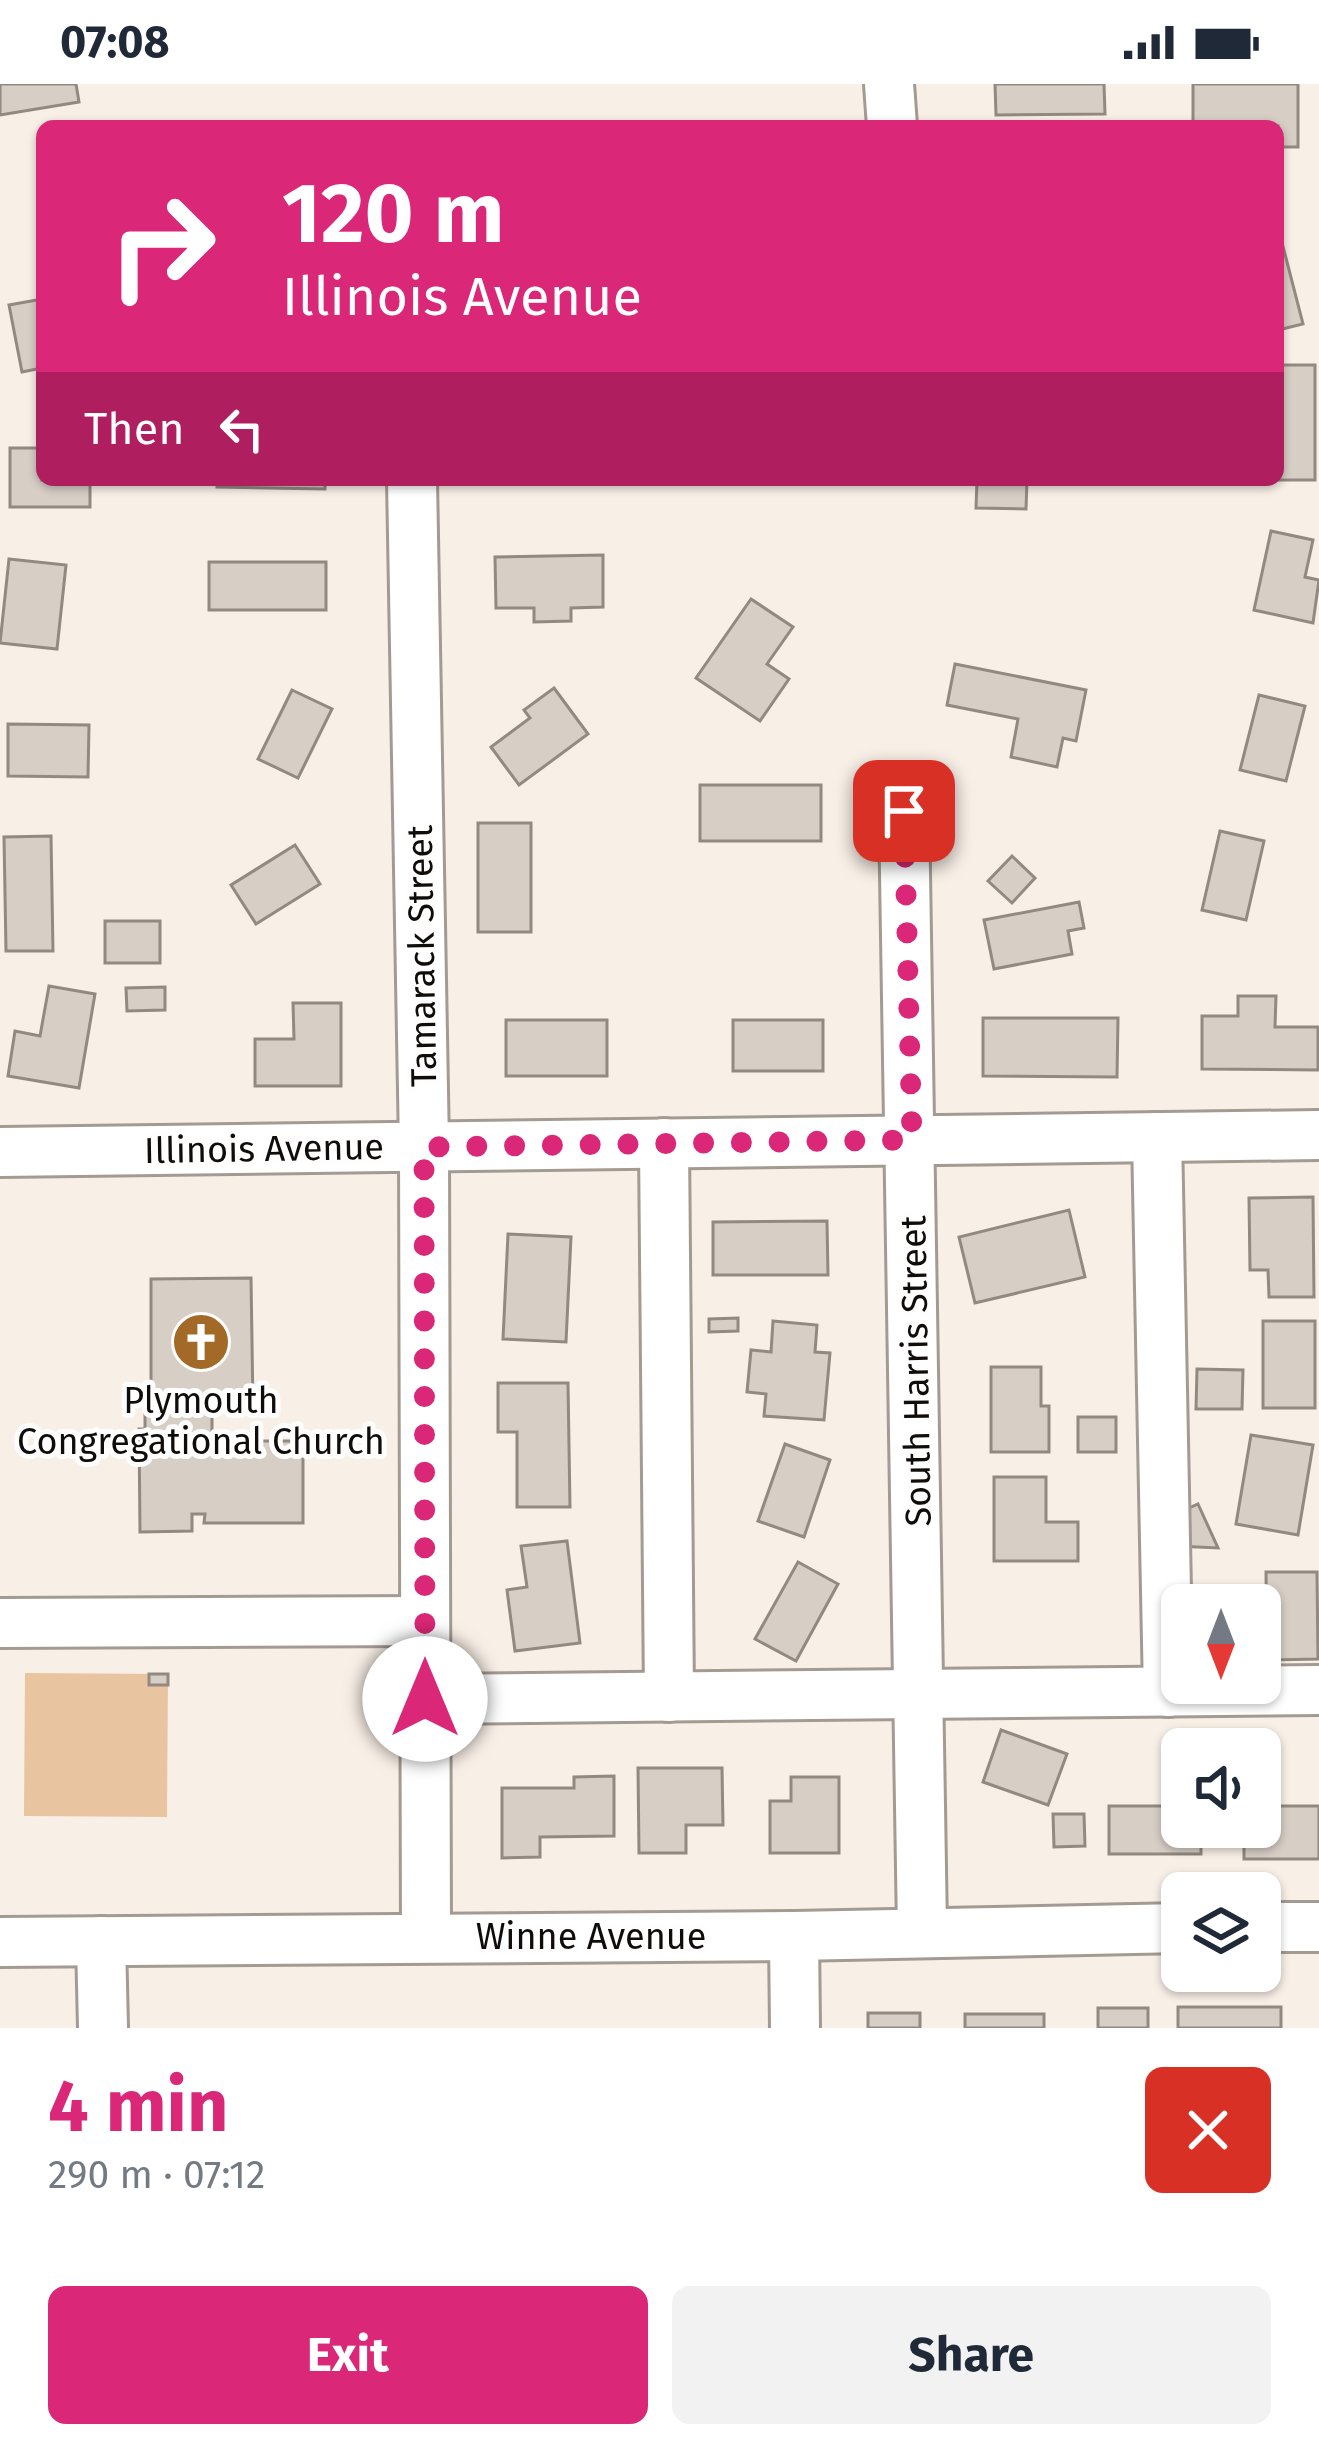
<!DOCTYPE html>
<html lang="en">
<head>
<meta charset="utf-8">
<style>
	:root { --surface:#fff; --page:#f2f2f3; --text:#1f2937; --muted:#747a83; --accent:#db2777 }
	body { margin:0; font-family:"Fira Sans",sans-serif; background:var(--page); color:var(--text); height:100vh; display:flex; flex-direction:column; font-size:45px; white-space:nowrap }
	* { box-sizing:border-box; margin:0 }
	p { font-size:39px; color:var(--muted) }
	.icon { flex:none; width:66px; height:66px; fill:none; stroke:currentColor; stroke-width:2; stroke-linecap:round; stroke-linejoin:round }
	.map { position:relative; height:1944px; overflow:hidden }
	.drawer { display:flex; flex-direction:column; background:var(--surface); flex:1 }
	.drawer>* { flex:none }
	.hud { position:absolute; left:36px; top:36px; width:1248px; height:366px; border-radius:18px; box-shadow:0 3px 9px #0004; background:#db2777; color:#fff; overflow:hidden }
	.needle { width:78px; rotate:180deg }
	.controls { position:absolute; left:1161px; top:1500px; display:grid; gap:24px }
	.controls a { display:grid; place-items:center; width:120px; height:120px; border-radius:18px; background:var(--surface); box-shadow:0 3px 9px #0004; font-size:60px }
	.pin { position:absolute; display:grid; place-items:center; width:102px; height:102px; color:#fff; margin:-51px; border-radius:24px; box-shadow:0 6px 18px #0006 }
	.me { position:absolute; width:132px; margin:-66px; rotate:0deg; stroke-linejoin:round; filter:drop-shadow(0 0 9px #0008) }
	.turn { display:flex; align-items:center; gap:42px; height:252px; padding:0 48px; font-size:54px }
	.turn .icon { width:156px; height:156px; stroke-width:2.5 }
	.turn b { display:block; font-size:84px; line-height:102px }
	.then { display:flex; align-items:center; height:114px; padding:0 48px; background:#0003; gap:24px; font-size:45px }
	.round { display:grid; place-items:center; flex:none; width:126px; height:126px; border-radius:18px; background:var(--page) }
	.overview { display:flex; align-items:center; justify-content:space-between; height:204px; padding:0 48px }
	h1 { font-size:72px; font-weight:700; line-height:90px; color:var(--accent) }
	.cta { display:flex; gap:24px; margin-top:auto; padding:24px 48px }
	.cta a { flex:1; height:138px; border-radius:18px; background:var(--accent); color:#fff; font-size:48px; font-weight:700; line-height:138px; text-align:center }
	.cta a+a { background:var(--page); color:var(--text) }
	.status { display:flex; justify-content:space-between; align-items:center; height:84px; padding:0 60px; background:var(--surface); direction:ltr }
	.status svg { height:33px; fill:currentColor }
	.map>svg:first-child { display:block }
</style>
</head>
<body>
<div class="status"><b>07:08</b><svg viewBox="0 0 49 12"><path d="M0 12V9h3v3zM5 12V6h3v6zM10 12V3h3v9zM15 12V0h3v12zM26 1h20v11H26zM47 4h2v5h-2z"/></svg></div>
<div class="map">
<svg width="1319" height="1944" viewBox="0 0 1319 1944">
	<rect width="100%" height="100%" fill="#f8efe6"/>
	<polygon fill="#e9c4a0" points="25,1589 168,1590 167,1733 24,1732"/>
	<g fill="#d7cec5" stroke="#928981" stroke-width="3">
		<polygon points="0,0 76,0 79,18 0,31"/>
		<polygon points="995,0 1104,0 1105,30 996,31"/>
		<polygon points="1193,0 1298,0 1298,63 1278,63 1278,42 1193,42"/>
		<polygon points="1278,143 1303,240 1278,246"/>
		<polygon points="42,215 42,284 22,288 9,221"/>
		<polygon points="1278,281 1315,281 1315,396 1267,396 1278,396"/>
		<polygon points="10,364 42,364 42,396 90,396 90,423 10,423"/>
		<polygon points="217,396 325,396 325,405 217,403"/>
		<polygon points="977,396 1027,396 1026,425 976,424"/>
		<polygon points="1271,447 1313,456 1305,493 1319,496 1313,539 1254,526"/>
		<polygon points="603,471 603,523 571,524 571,537 534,538 534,524 496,524 495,473"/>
		<polygon points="9,475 66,481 57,565 0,559"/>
		<rect x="209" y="478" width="117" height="48"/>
		<polygon points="751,515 793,543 767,580 789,595 760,637 696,594"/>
		<polygon points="955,580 1086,606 1076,657 1063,654 1057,683 1011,673 1018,635 947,621"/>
		<polygon points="554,604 588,650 519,701 491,663 530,634 524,626"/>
		<polygon points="292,606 332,625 298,694 258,675"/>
		<polygon points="1259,611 1305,622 1286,697 1240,686"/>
		<polygon points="8,640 89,641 88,693 8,692"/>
		<rect x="700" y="701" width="121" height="56"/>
		<rect x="478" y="739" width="53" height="109"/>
		<polygon points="1220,747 1264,757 1246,836 1202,826"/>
		<polygon points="51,752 53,867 6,867 4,753"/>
		<polygon points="295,761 320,800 256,840 231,801"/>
		<polygon points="1012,772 1035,794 1012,819 988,797"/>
		<polygon points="1079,818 1084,844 1068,847 1072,870 994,885 984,836"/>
		<rect x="105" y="837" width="55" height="42"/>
		<polygon points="49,902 95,910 79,1004 8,992 15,947 40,952"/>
		<polygon points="165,903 165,926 127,927 126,904"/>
		<polygon points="1238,912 1276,912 1275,943 1318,943 1318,986 1202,985 1202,932 1238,932"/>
		<polygon points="293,919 341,919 341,1002 255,1002 255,955 294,955"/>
		<polygon points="983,934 1118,934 1117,993 983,992"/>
		<rect x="506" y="936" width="101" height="56"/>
		<rect x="733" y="936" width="90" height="51"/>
		<polygon points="1313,1113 1314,1213 1269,1213 1268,1186 1250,1186 1249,1114"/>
		<polygon points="1069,1126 1085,1193 975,1219 959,1153"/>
		<polygon points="827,1137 828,1191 713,1191 713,1138"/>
		<polygon points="508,1150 571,1153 566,1258 503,1255"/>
		<polygon points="251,1194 253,1322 212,1322 212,1357 303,1357 303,1439 204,1439 205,1430 192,1430 192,1447 140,1448 139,1345 145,1345 145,1327 151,1327 151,1195"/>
		<polygon points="738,1234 738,1247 709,1248 709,1235"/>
		<polygon points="773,1237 817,1241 815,1268 830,1269 824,1336 764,1332 766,1310 747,1308 751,1266 771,1268"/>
		<rect x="1263" y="1237" width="52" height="87"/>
		<polygon points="991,1283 1041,1283 1041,1322 1049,1322 1049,1368 991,1368"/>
		<polygon points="1197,1285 1243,1286 1242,1325 1196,1325"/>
		<polygon points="498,1299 568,1299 570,1423 517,1423 517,1348 498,1348"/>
		<rect x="1078" y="1333" width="38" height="35"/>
		<polygon points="1251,1351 1313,1361 1298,1451 1236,1440"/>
		<polygon points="785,1360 830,1376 804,1453 758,1437"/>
		<polygon points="994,1393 1046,1393 1046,1438 1078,1438 1078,1477 994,1477"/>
		<polygon points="1198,1420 1218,1464 1176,1462 1178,1429"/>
		<polygon points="567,1457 580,1559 515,1567 507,1506 527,1503 521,1462"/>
		<polygon points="798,1478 838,1500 796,1577 755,1555"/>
		<polygon points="1266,1488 1317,1488 1318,1575 1267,1576"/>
		<rect x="149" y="1590" width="19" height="11"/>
		<polygon points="1001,1646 1067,1670 1048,1721 983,1698"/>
		<polygon points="638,1684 722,1684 723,1741 686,1741 686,1769 639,1769"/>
		<polygon points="614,1692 614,1752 540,1753 540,1773 502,1774 502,1704 574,1704 574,1693"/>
		<polygon points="791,1693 839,1693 839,1769 770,1769 770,1717 791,1717"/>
		<polygon points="1109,1722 1182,1722 1182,1743 1201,1743 1201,1770 1109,1770"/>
		<polygon points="1260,1722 1319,1722 1319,1775 1244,1775 1244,1743 1260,1743"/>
		<polygon points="1053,1730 1084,1730 1085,1762 1054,1763"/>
		<rect x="1178" y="1923" width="103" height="21"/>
		<rect x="1098" y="1924" width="50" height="20"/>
		<rect x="868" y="1929" width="52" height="15"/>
		<rect x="965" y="1930" width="79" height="14"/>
	</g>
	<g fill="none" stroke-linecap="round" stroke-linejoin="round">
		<defs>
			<g id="minor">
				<polyline points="889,0 892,42"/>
				<polyline points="412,396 424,1062 426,1852"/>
				<polyline points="904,727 922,1846"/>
				<polyline points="1157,1053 1168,1608"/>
				<polyline points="664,1059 669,1613"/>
				<polyline points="0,1068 1319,1051"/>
				<polyline points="0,1539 425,1537"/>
				<polyline points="425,1615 1319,1606"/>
				<polyline points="1260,1843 1319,1843"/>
				<polyline points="794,1852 795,1944"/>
				<polyline points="101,1857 103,1944"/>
				<polyline points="0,1858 794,1852 1182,1844"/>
			</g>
		</defs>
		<use href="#minor" stroke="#a39a92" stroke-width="54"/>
		<use href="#minor" stroke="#fff" stroke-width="48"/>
	</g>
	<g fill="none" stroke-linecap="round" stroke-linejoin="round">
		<polyline stroke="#db2777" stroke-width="21" stroke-dasharray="0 37.8" points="425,1615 424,1063 912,1056 904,727"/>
	</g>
	<defs>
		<symbol id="church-disc" viewBox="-11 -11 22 22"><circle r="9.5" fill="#a26927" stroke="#fefefe"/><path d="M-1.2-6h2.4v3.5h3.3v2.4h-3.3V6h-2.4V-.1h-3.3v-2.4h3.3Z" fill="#fff"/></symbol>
	</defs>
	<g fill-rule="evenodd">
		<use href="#church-disc" x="168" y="1225" width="66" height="66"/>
	</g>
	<g text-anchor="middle" stroke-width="10" stroke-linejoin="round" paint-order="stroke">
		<g font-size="36" fill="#0f0c09" stroke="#fefefe">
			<text transform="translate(421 872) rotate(-91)" y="13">Tamarack Street</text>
			<text transform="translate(264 1064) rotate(-1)" y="13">Illinois Avenue</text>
			<text transform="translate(915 1287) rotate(-91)" y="13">South Harris Street</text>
			<text x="591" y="1865">Winne Avenue</text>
		</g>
		<g font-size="36" fill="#0f0c09" stroke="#fefefe">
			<text x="201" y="1329">Plymouth<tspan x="201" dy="41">Congregational Church</tspan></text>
		</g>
	</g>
</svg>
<div class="controls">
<a><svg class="needle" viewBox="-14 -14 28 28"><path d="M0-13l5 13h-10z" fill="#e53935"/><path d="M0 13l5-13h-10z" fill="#747a83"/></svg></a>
<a><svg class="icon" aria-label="sound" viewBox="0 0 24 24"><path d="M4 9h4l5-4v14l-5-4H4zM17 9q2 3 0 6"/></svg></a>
<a><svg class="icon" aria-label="layers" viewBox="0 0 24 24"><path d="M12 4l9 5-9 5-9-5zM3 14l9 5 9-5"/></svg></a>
</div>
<div class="pin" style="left:904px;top:727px;background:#d93025"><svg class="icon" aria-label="arrive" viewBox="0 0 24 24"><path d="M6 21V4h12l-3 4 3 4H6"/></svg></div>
<svg class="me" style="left:425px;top:1615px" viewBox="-20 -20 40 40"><circle r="19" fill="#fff"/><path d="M0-13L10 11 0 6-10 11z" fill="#db2777"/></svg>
<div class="hud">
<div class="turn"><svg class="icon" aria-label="right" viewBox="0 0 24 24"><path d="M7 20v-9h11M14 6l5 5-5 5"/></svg><div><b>120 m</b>Illinois Avenue</div></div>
<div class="then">Then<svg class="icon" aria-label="left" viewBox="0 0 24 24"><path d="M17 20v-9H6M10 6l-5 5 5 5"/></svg></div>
</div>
</div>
<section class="drawer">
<div class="overview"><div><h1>4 min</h1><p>290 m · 07:12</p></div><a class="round" style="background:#d93025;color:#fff"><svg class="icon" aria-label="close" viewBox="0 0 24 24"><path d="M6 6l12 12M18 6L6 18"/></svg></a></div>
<div class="cta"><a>Exit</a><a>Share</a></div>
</section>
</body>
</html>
